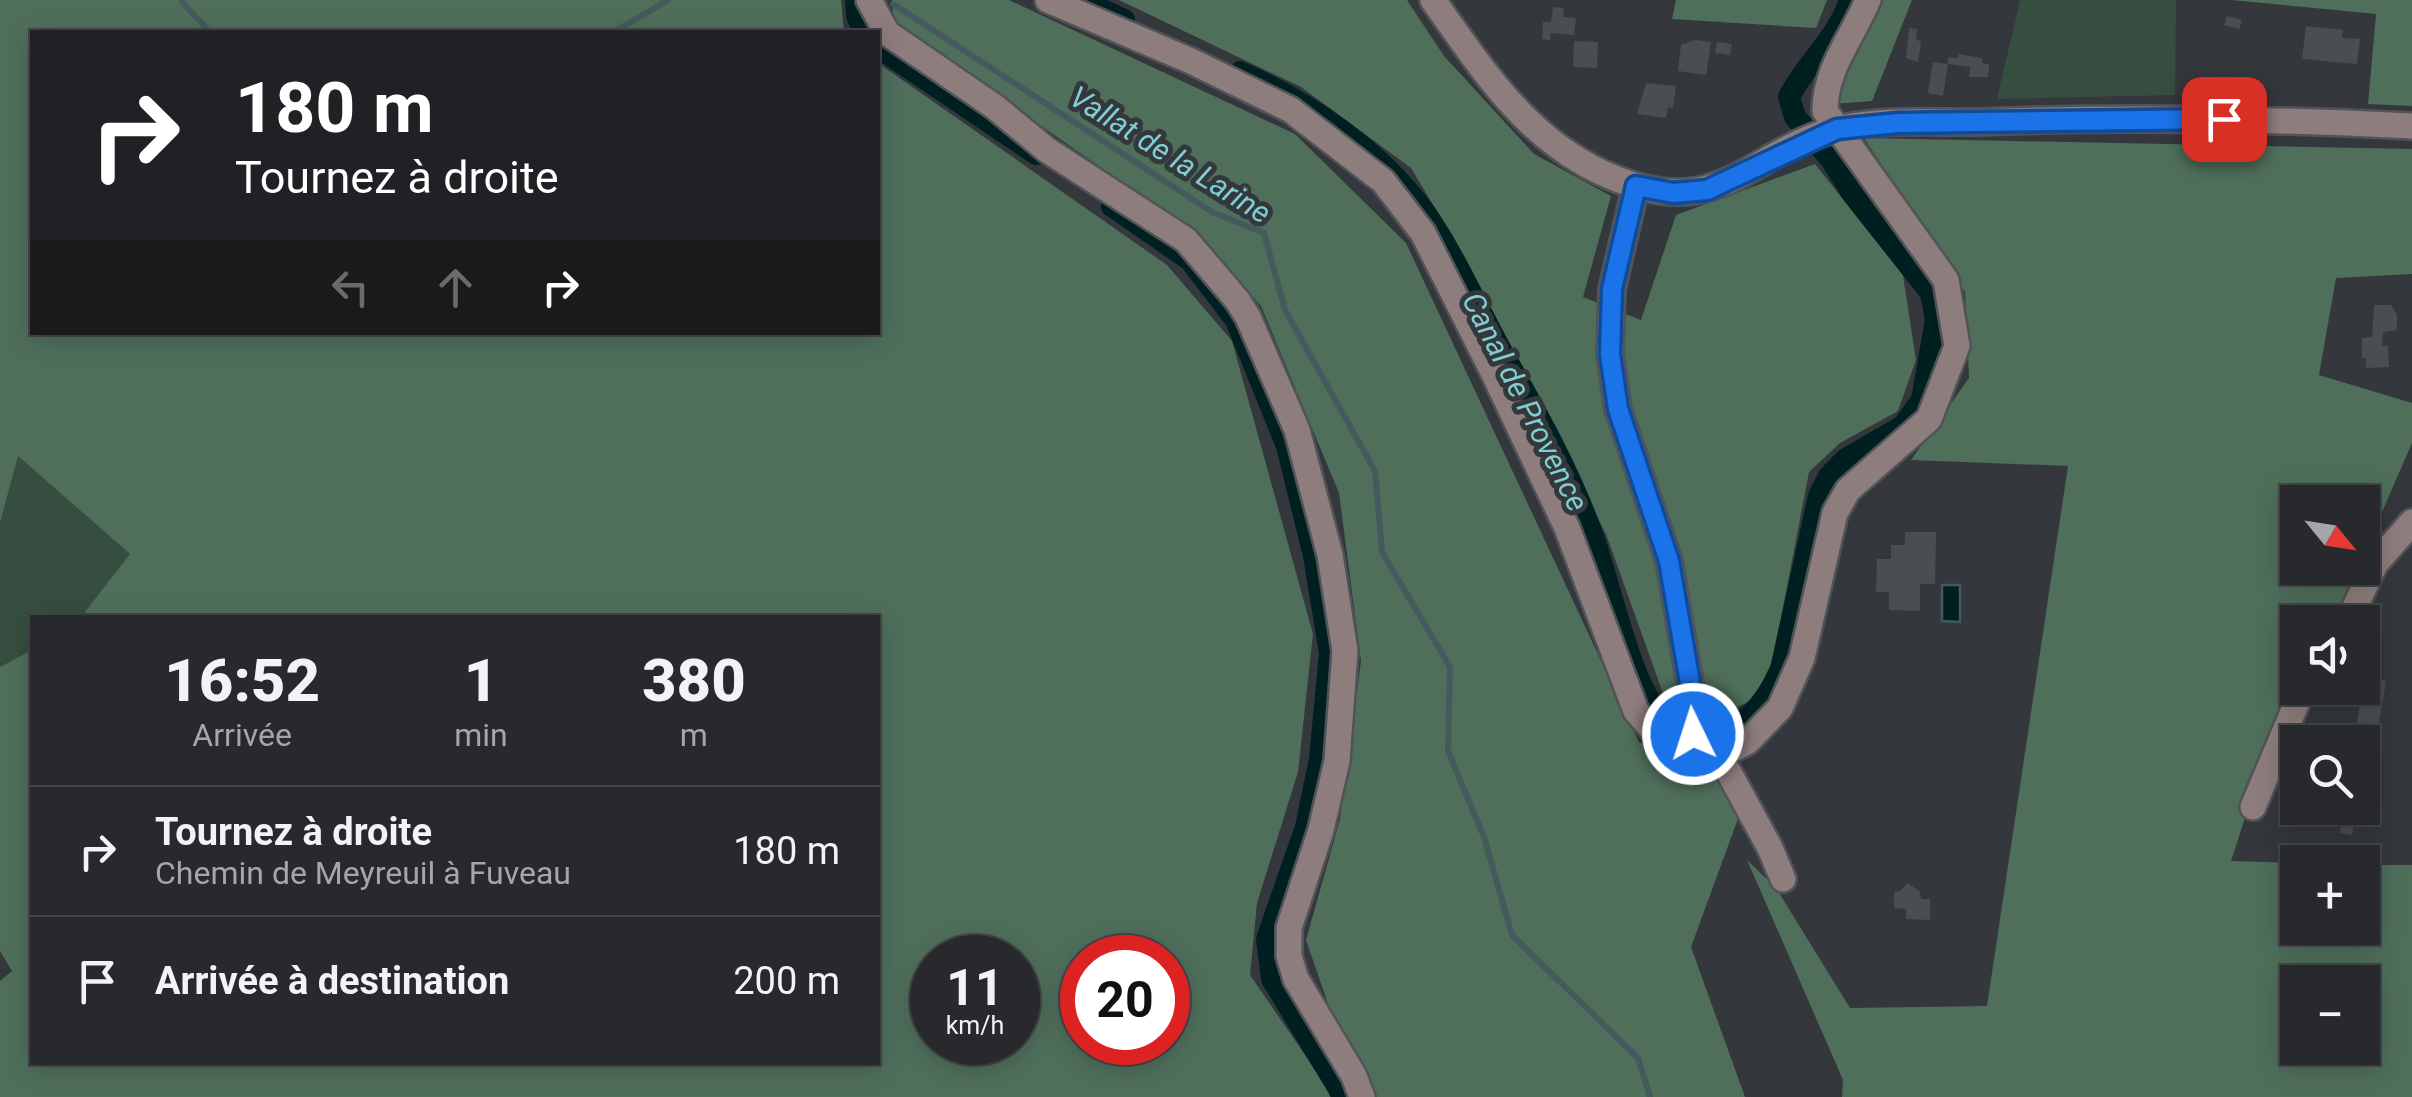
<!DOCTYPE html>
<html lang="fr">
<head>
<meta charset="utf-8">
<style>
	:root { --surface:#27292d; --page:#2f3135; --text:#f1f3f6; --muted:#a4a6aa; --line:#434549 }
	body { margin:0; font-family:Roboto,sans-serif; background:var(--page); color:var(--text); height:100vh; display:flex; flex-direction:column; font-size:38px; white-space:nowrap }
	* { box-sizing:border-box; margin:0 }
	p { font-size:32px; color:var(--muted) }
	.icon { flex:none; width:55px; height:55px; fill:none; stroke:currentColor; stroke-width:2; stroke-linecap:round; stroke-linejoin:round }
	.map { position:relative; flex:1; overflow:hidden }
	.side { position:absolute; left:30px; top:615px; width:850px; height:450px; display:flex; flex-direction:column; background:var(--surface); border-radius:0px; box-shadow:0 5px 25px #0003,0 0 0 2px var(--line) }
	.side>* { flex:none }
	.banner { position:absolute; left:30px; top:30px; width:850px; height:305px; border-radius:0px; box-shadow:0 5px 25px #0003,0 0 0 2px var(--line); background:#202124; color:#fff; overflow:hidden }
	.needle { width:65px; rotate:120deg }
	.buttons { position:absolute; left:2280px; top:485px; display:grid; gap:20px }
	.buttons a { display:grid; place-items:center; width:100px; height:100px; border-radius:0px; background:var(--surface); box-shadow:0 5px 25px #0003,0 0 0 2px var(--line); font-size:50px }
	.speed { position:absolute; left:910px; top:935px; display:flex; gap:20px; font-size:50px; font-weight:700; text-align:center }
	.speed>* { display:grid; place-content:center; width:130px; height:130px; border-radius:50%; background:var(--surface); box-shadow:0 5px 25px #0003,0 0 0 2px var(--line); line-height:1 }
	.speed small { font-size:25px; font-weight:400 }
	.speed .limit { border:15px solid #d22; background:#fff; color:#111 }
	.pin { position:absolute; display:grid; place-items:center; width:85px; height:85px; color:#fff; margin:-42px; border-radius:20px; box-shadow:0 5px 15px #0006 }
	.me { position:absolute; width:110px; margin:-55px; rotate:356deg; stroke-linejoin:round; filter:drop-shadow(0 0 8px #0008) }
	.turn { display:flex; align-items:center; gap:35px; height:210px; padding:0 40px; font-size:45px }
	.turn .icon { width:130px; height:130px; stroke-width:2.5 }
	.turn b { display:block; font-size:70px; line-height:85px }
	.lanes { display:flex; align-items:center; height:95px; padding:0 40px; background:#0003; justify-content:center; gap:50px; direction:ltr }
	.lanes .off { opacity:.35 }
	.eta { display:flex; justify-content:space-evenly; align-items:center; height:170px; text-align:center }
	.eta b { font-size:60px; font-weight:800; line-height:70px }
	ul { padding:0; list-style:none }
	li { display:flex; align-items:center; gap:30px; height:130px; padding:0 40px; border-top:2px solid var(--line) }
	li div { flex:1 }
	li b { display:block; font-size:38px }
	li em { font-style:normal }
	.map>svg:first-child { display:block }
</style>
</head>
<body>
<div class="map">
<svg width="2412" height="1097" viewBox="0 0 2412 1097">
	<rect width="100%" height="100%" fill="#34373c"/>
	<g fill="#364e40">
		<polygon points="2020,0 2176,0 2175,95 1997,99"/>
		<polygon points="18,455 131,555 81,617 32,618 32,650 0,667 0,523"/>
	</g>
	<g fill="#4f6f5b" fill-rule="evenodd">
		<path d="M0,0H841L844,32H32V332H878V63L1167,265L1232,341L1313,634L1298,772L1257,903L1250,975L1327,1087L1330,1097H0V981L12,971L0,951V667L32,650V1062H878V618L81,617L130,554L18,456L0,523ZM932,958H1018V1042H932ZM1082,958H1168V1042H1082Z"/>
		<polygon points="892,0 1009,0 1295,134 1406,243 1639,742 1720,779 1739,816 1691,947 1745,1097 1375,1097 1333,1018 1306,940 1340,819 1361,661 1339,493 1261,306 1199,236 894,23"/>
		<polygon points="1119,0 1407,0 1444,56 1534,154 1611,196 1583,297 1641,320 1676,215 1815,164 1903,275 1916,360 1898,411 1840,443 1809,472 1773,660 1754,699 1711,720 1665,699 1606,534 1447,228 1411,168 1301,87"/>
		<polygon points="1676,0 1827,0 1816,28 1672,19"/>
		<polygon points="1875,0 1912,0 1872,101 1832,104"/>
		<polygon points="2231,0 2412,0 2412,106 2368,104 2376,14"/>
		<path d="M1864,138L2412,149V274L2336,278L2319,375L2412,403V443L2363,556L2362,502H2298V568H2358L2332,622H2298L2297,657L2231,861L2297,863L2298,928H2362L2363,865H2412V1097H1842L1843,1080L1747,860L1776,888L1850,1008L1987,1006L2068,466L1911,460L1969,378L1965,292ZM2298,982H2362V1048H2298Z"/>
	</g>
	<polygon fill="#001f21" stroke="#445a5d" stroke-width="2.5" points="1942,585 1960,585 1960,622 1942,621"/>
	<g fill="none" stroke-linecap="round" stroke-linejoin="round">
		<g stroke="#445a5d" stroke-width="6">
			<polyline points="182,2 210,32"/>
			<polyline points="893,4 1212,212 1264,233 1285,310 1375,471 1382,552 1450,667 1448,751 1484,837 1512,935 1638,1058 1650,1097"/>
			<polyline points="614,32 668,0"/>
		</g>
		<g stroke="#001f21" stroke-width="22">
			<polyline points="856,0 857,15 864,32"/>
			<polyline points="1081,0 1124,20"/>
			<polyline points="878,47 1036,154"/>
			<path d="M1240,72C1309,103 1380,150 1425,213C1454,254 1477,307 1502,352C1537,413 1572,476 1595,542C1609,582 1633,694 1663,717C1671,723 1683,725 1691,728C1737,742 1764,707 1781,669L1819,496L1829,476L1846,459L1903,426L1922,400L1936,320L1931,293L1852,193L1830,158L1795,117L1789,97C1807,61 1837,40 1850,0"/>
			<polyline points="1112,206 1190,260 1236,320 1287,446 1314,556 1330,653 1320,759 1306,827 1267,939 1272,979 1344,1097"/>
		</g>
	</g>
	<g fill="#4a4e53">
		<polygon points="1553,7 1564,8 1563,17 1576,18 1574,35 1551,33 1550,40 1542,39 1543,22 1551,22"/>
		<polygon points="2227,16 2242,20 2239,29 2224,25"/>
		<polygon points="2306,26 2343,30 2342,38 2360,39 2357,64 2302,59"/>
		<polygon points="1909,28 1917,29 1916,40 1921,41 1918,62 1906,58"/>
		<polygon points="1695,40 1711,42 1706,75 1678,71 1681,45"/>
		<polygon points="1574,41 1598,42 1597,68 1573,67"/>
		<polygon points="1717,42 1732,44 1730,55 1715,53"/>
		<polygon points="1959,54 1982,58 1982,63 1989,64 1988,77 1969,77 1970,67 1948,64 1948,57 1958,58"/>
		<polygon points="1933,62 1948,64 1943,96 1928,93"/>
		<polygon points="1646,83 1676,86 1673,108 1668,107 1666,118 1637,114"/>
		<polygon points="2374,305 2391,305 2397,315 2397,330 2383,332 2382,346 2388,346 2389,367 2366,368 2366,358 2362,358 2362,338 2372,337"/>
		<polygon points="1905,532 1936,532 1935,584 1920,584 1920,611 1889,610 1889,592 1876,592 1877,559 1891,559 1891,545 1905,545"/>
		<polygon points="2365,677 2386,681 2375,746 2353,742"/>
		<polygon points="2343,813 2355,815 2352,835 2340,833"/>
		<polygon points="1908,883 1920,892 1921,899 1930,899 1930,920 1906,919 1906,909 1894,908 1894,892 1900,891"/>
	</g>
	<g fill="none" stroke-linecap="round" stroke-linejoin="round">
		<defs>
			<g id="minor">
				<polyline points="869,0 887,33 995,107 1047,150 1186,240 1238,301 1248,317 1297,430 1330,555 1345,651 1337,761 1321,830 1289,928 1289,956 1296,979 1354,1076 1362,1097"/>
				<path d="M1048,0L1191,61L1291,110L1383,181L1423,233L1495,376L1567,528L1636,711L1655,733L1684,751L1707,757L1720,756L1747,742L1780,708L1802,658L1835,513L1848,490L1929,419L1957,346L1946,280L1825,111C1825,69 1852,38 1868,0"/>
				<path d="M1433,0C1488,78 1538,156 1634,185C1726,214 1760,146 1838,129C1884,118 1935,123 1981,122C2125,116 2268,119 2412,126"/>
				<polyline points="1636,186 1612,289 1610,354 1618,409 1669,561 1696,718 1693,734 1684,751"/>
				<polyline points="2348,622 2375,564 2412,522"/>
				<polyline points="1720,756 1770,848 1783,879"/>
				<polyline points="2253,807 2303,688"/>
			</g>
		</defs>
		<use href="#minor" stroke="#505358" stroke-width="30"/>
		<use href="#minor" stroke="#8e7d7d" stroke-width="25"/>
	</g>
	<g fill="none" stroke-linecap="round" stroke-linejoin="round">
		<defs>
			<polyline id="route" points="1693,734 1696,718 1669,561 1618,409 1610,354 1612,289 1636,186 1673,193 1707,190 1837,129 1898,123 2224,119"/>
		</defs>
		<use href="#route" stroke="#114b97" stroke-width="25"/>
		<use href="#route" stroke="#1a73e8" stroke-width="18"/>
	</g>
	<g text-anchor="middle" stroke-width="10" stroke-linejoin="round" paint-order="stroke">
		<g font-size="30" font-style="italic" fill="#7fced0" stroke="#34373c">
			<text transform="translate(1170 155) rotate(32)" y="10">Vallat de la Larine</text>
			<text transform="translate(1525 402) rotate(63)" y="10">Canal de Provence</text>
		</g>
	</g>
</svg>
<div class="buttons">
<a><svg class="needle" viewBox="-14 -14 28 28"><path d="M0-13l5 13h-10z" fill="#e53935"/><path d="M0 13l5-13h-10z" fill="#a4a6aa"/></svg></a>
<a><svg class="icon" aria-label="sound" viewBox="0 0 24 24"><path d="M4 9h4l5-4v14l-5-4H4zM17 9q2 3 0 6"/></svg></a>
<a><svg class="icon" aria-label="search" viewBox="0 0 24 24"><circle cx="10" cy="10" r="6"/><path d="M15 15l6 6"/></svg></a>
<a>+</a>
<a>−</a>
</div>
<div class="speed"><div>11<small>km/h</small></div><div class="limit">20</div></div>
<div class="pin" style="left:2224px;top:119px;background:#d93025"><svg class="icon" aria-label="arrive" viewBox="0 0 24 24"><path d="M6 21V4h12l-3 4 3 4H6"/></svg></div>
<svg class="me" style="left:1693px;top:734px" viewBox="-20 -20 40 40"><circle r="17" fill="#1a73e8" stroke="#fff" stroke-width="3"/><path d="M0-11L8 9 0 5-8 9z" fill="#fff"/></svg>
<div class="banner">
<div class="turn"><svg class="icon" aria-label="right" viewBox="0 0 24 24"><path d="M7 20v-9h11M14 6l5 5-5 5"/></svg><div><b>180 m</b>Tournez à droite</div></div>
<div class="lanes"><svg class="icon off" aria-label="left" viewBox="0 0 24 24"><path d="M17 20v-9H6M10 6l-5 5 5 5"/></svg><svg class="icon off" aria-label="ahead" viewBox="0 0 24 24"><path d="M12 20V5M6 11l6-6 6 6"/></svg><svg class="icon" aria-label="right" viewBox="0 0 24 24"><path d="M7 20v-9h11M14 6l5 5-5 5"/></svg></div>
</div>
<section class="side">
<div class="eta">
<div><b>16:52</b><p>Arrivée</p></div>
<div><b>1</b><p>min</p></div>
<div><b>380</b><p>m</p></div>
</div>
<ul>
<li><svg class="icon" aria-label="right" viewBox="0 0 24 24"><path d="M7 20v-9h11M14 6l5 5-5 5"/></svg><div><b>Tournez à droite</b><p>Chemin de Meyreuil à Fuveau</p></div><em>180 m</em></li>
<li><svg class="icon" aria-label="arrive" viewBox="0 0 24 24"><path d="M6 21V4h12l-3 4 3 4H6"/></svg><div><b>Arrivée à destination</b></div><em>200 m</em></li>
</ul>
</section>
</div>
</body>
</html>
